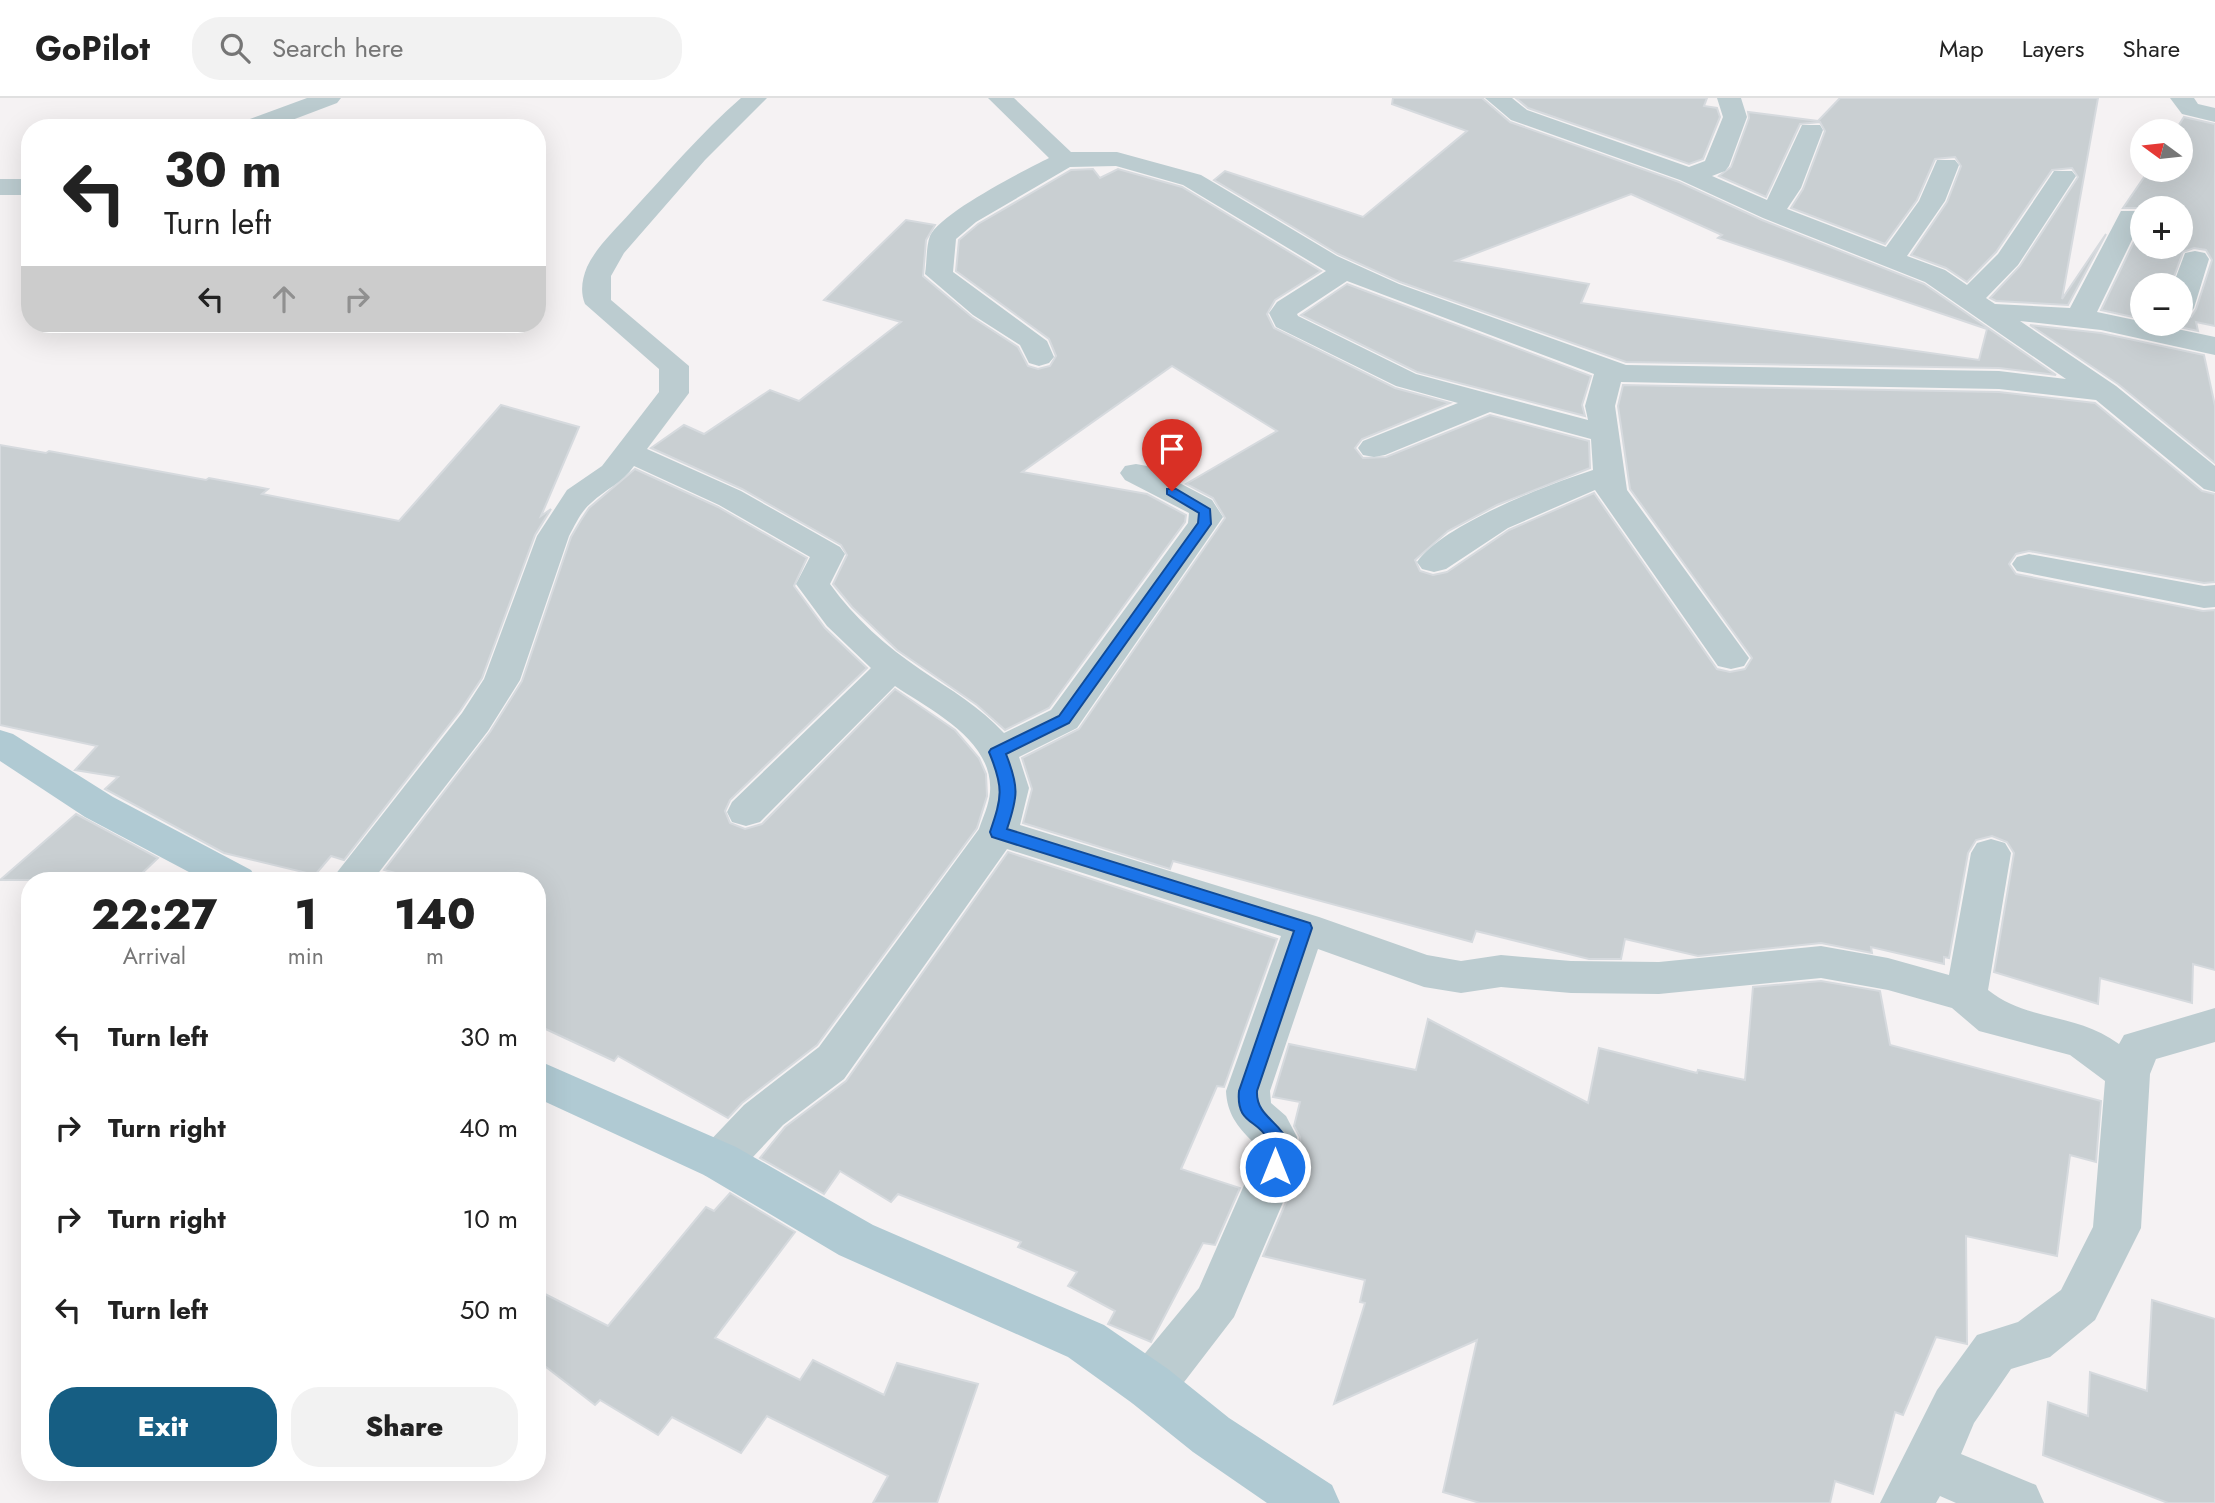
<!DOCTYPE html>
<html lang="en">
<head>
<meta charset="utf-8">
<style>
	:root { --surface:#fff; --page:#f2f2f2; --text:#222; --muted:#767676; --line:#e0e0e0; --accent:#165e83 }
	body { margin:0; font-family:Jost,sans-serif; background:var(--page); color:var(--text); height:100vh; display:flex; flex-direction:column; font-size:26px; white-space:nowrap }
	* { box-sizing:border-box; margin:0 }
	p { font-size:23px; color:var(--muted) }
	.icon { flex:none; width:38px; height:38px; fill:none; stroke:currentColor; stroke-width:2; stroke-linecap:round; stroke-linejoin:round }
	.map { position:relative; flex:1; overflow:hidden }
	.side { position:absolute; left:21px; top:774px; width:525px; height:609px; display:flex; flex-direction:column; background:var(--surface); border-radius:28px; box-shadow:0 7px 28px #0002 }
	.side>* { flex:none }
	.hud { position:absolute; left:21px; top:21px; width:525px; height:214px; border-radius:28px; box-shadow:0 7px 28px #0002; background:#fff; color:var(--text); overflow:hidden }
	.needle { width:46px; rotate:285deg }
	.buttons { position:absolute; left:2130px; top:21px; display:grid; gap:14px }
	.buttons a { display:grid; place-items:center; width:63px; height:63px; border-radius:50%; background:var(--surface); box-shadow:0 7px 28px #0002; font-size:35px }
	.pin { position:absolute; display:grid; place-items:center; width:60px; height:60px; color:#fff; margin:-72px -30px; border-radius:50% 50% 50% 0; rotate:-45deg; box-shadow:0 0 7px #0007 }
	.pin .icon { rotate:45deg }
	.me { position:absolute; width:77px; margin:-38px; rotate:0deg; stroke-linejoin:round; filter:drop-shadow(0 0 5px #0008) }
	.turn { display:flex; align-items:center; gap:24px; height:147px; padding:0 28px; font-size:32px }
	.turn .icon { width:91px; height:91px; stroke-width:2.5 }
	.turn b { display:block; font-size:49px; line-height:60px }
	.lanes { display:flex; align-items:center; height:66px; padding:0 28px; background:#0003; justify-content:center; gap:35px; direction:ltr }
	.lanes .off { opacity:.35 }
	.eta { display:flex; justify-content:space-evenly; align-items:center; height:119px; text-align:center }
	.eta b { font-size:42px; font-weight:800; line-height:49px }
	.action { display:flex; gap:14px; margin-top:auto; padding:14px 28px }
	.action a { flex:1; height:80px; border-radius:28px; background:var(--accent); color:#fff; font-size:28px; font-weight:800; line-height:80px; text-align:center }
	.action a+a { background:var(--page); color:var(--text) }
	ul { padding:0; list-style:none }
	li { display:flex; align-items:center; gap:21px; height:91px; padding:0 28px }
	li div { flex:1 }
	li b { display:block; font-size:26px }
	li em { font-style:normal }
	header { display:flex; align-items:center; gap:42px; box-sizing:border-box; height:98px; padding:0 35px; background:var(--surface); border-bottom:2px solid var(--line) }
	header strong { font-size:33px }
	nav { display:flex; gap:38px; margin-inline-start:auto; font-size:24px }
	.search { width:490px; height:63px; background:var(--page); display:flex; align-items:center; gap:18px; box-sizing:border-box; padding:0 24px; border-radius:28px; color:var(--muted); font-size:26px }
	.map>svg:first-child { display:block }
</style>
</head>
<body>
<header>
<strong>GoPilot</strong>
<div class="search"><svg class="icon" aria-label="search" viewBox="0 0 24 24"><circle cx="10" cy="10" r="6"/><path d="M15 15l6 6"/></svg>Search here</div>
<nav><a>Map</a><a>Layers</a><a>Share</a></nav>
</header>
<div class="map">
<svg width="2215" height="1405" viewBox="0 0 2215 1405">
	<rect width="100%" height="100%" fill="#f5f2f3"/>
	<g fill="#c9cfd2" stroke="#d6dade" stroke-width="2" fill-rule="evenodd">
		<path d="M1393,0H1482L1510,24L1679,84L1762,122L1924,186L2056,277L1999,270L1626,264L1400,184L1338,156L1214,82L1225,73L1363,119L1467,33L1392,6ZM1631,96L1722,137L1718,140L1987,231L1979,262L1581,205L1589,186L1456,163Z"/>
		<polygon points="1516,0 1707,0 1704,8 1717,10 1720,19 1703,61 1689,66 1528,10"/>
		<polygon points="1840,0 2098,0 2062,201 2106,136 2068,207 1996,203 1990,200 2020,168 2078,79 2072,70 2052,72 1996,154 1967,184 1946,170 1911,157 1947,104 1961,68 1955,59 1935,61 1917,102 1885,146 1791,110 1803,91 1825,33 1820,24 1800,26 1766,99 1719,78 1731,69 1749,20 1748,14 1818,23"/>
		<polygon points="2184,19 2215,26 2215,228 2196,224 2198,233 2165,226 2180,226 2180,221 2191,219 2196,211 2212,162 2206,152 2194,150 2183,154 2171,187 2142,187 2142,221 2101,212 2142,127 2142,149 2180,149 2180,110 2142,110 2142,114 2139,110 2123,110 2149,72 2180,72 2180,33 2175,33"/>
		<polygon points="1093,71 1100,80 1118,71 1182,89 1321,173 1275,202 1267,216 1274,230 1395,290 1450,305 1362,341 1355,350 1363,360 1386,359 1490,317 1589,343 1590,370 1497,407 1448,433 1415,462 1420,473 1433,477 1447,474 1509,432 1594,395 1717,571 1730,574 1745,571 1752,560 1630,391 1618,308 1623,287 1999,294 2095,305 2202,393 2215,396 2215,484 2204,485 2029,453 2016,456 2009,466 2016,476 2203,513 2215,512 2215,872 2193,866 2192,905 2100,880 2098,906 1994,874 2014,755 2007,744 1992,738 1976,742 1968,755 1949,860 1944,859 1944,866 1871,849 1872,855 1821,845 1698,858 1625,841 1621,861 1589,861 1476,833 1472,844 1173,763 1170,771 1023,725 1032,691 1022,660 1079,631 1225,420 1213,400 1186,386 1277,333 1172,268 1022,374 1147,396 1186,417 1185,424 1049,610 1005,632 977,607 897,552 852,509 833,486 847,457 841,447 742,391 651,350 684,327 704,336 770,292 799,303 901,224 824,202 906,122 935,127 926,142 923,178 972,219 1018,249 1028,268 1038,271 1050,268 1056,258 1049,241 956,173 959,142 978,126 1071,72"/>
		<polygon points="1347,186 1591,278 1582,307 1585,318 1417,274 1301,217"/>
		<polygon points="2030,227 2101,235 2204,257 2215,308 2215,365 2118,286"/>
		<polygon points="501,307 579,329 541,418 551,411 535,437 482,580 460,613 344,762 331,758 315,777 224,755 105,691 118,679 75,672 97,648 0,627 0,347 46,355 49,353 206,382 209,380 268,391 262,396 399,423"/>
		<polygon points="635,371 718,409 807,460 794,488 825,530 867,570 730,702 725,713 730,725 745,731 762,726 895,591 955,632 979,660 986,676 987,698 977,730 817,947 742,1005 728,1020 618,958 614,963 537,927 537,782 422,782 384,772 490,634 522,583 571,439 581,422 589,410"/>
		<polygon points="76,716 158,760 135,782 0,782"/>
		<polygon points="1008,754 1277,841 1224,989 1217,988 1181,1071 1240,1090 1215,1147 1203,1145 1151,1244 1108,1226 1115,1213 1068,1188 1077,1174 1018,1149 1021,1144 898,1096 891,1104 840,1073 824,1096 760,1060 785,1029 846,983"/>
		<polygon points="1821,883 1880,893 1890,947 2101,1003 2096,1064 2070,1057 2057,1158 1966,1138 1967,1246 1936,1239 1903,1317 1895,1314 1873,1396 1835,1383 1830,1405 1480,1405 1443,1394 1477,1242 1334,1306 1365,1205 1360,1204 1365,1182 1263,1158 1301,1069 1300,1039 1294,1028 1300,1004 1273,999 1289,946 1416,972 1428,921 1588,1005 1599,950 1697,975 1698,972 1745,982 1753,889"/>
		<polygon points="730,1095 795,1134 715,1240 800,1282 813,1262 884,1297 897,1265 978,1286 937,1405 873,1405 888,1378 767,1318 741,1355 672,1319 658,1337 600,1302 595,1307 537,1262 537,1192 608,1228 706,1109 714,1113"/>
		<polygon points="2152,1202 2215,1221 2215,1405 2168,1405 2043,1357 2048,1304 2088,1318 2090,1274 2147,1293"/>
	</g>
	<g fill="none" stroke-linecap="round" stroke-linejoin="round">
		<g fill="#bcccd0" fill-rule="evenodd">
			<polygon points="307,0 341,0 337,5 271,30 236,30 239,25"/>
			<path d="M741,0H767L705,62L624,155L611,178V202L689,268V295L647,351L741,393L840,449L845,456L830,486C854,520 887,549 921,572C951,592 980,609 1004,635L1051,612L1188,425L1189,415L1125,382L1120,375L1125,368L1136,366L1147,368L1212,402L1223,419L1077,630L1019,659L1029,690L1020,727L1319,819L1427,857L1461,863L1501,857L1571,863L1659,864L1821,848L1888,860L1949,877L1971,755L1977,745L1991,741L2005,745L2011,755L1988,892C2028,924 2075,914 2119,946L2124,937L2215,910V944L2156,961L2150,976L2141,1130L2095,1222L2050,1259L2011,1271L1974,1325L1961,1356L2036,1387L2044,1405H1956L1940,1398L1936,1405H1880L1937,1292L1977,1237L2018,1224L2061,1192L2093,1129L2105,983L2070,957L1979,933L1952,910L1888,892L1821,880L1659,896L1571,895L1501,889L1461,895L1424,889L1318,851L1270,993L1271,1005L1286,1018L1297,1039L1298,1069L1234,1219L1168,1305L1150,1311L1132,1305L1125,1288L1132,1271L1199,1190L1252,1069V1043C1237,1028 1227,1015 1226,993L1281,838L1007,751L844,981L783,1027L736,1077L720,1082L704,1077L697,1063L704,1049L744,1007L819,949L979,731C983,719 989,707 990,694C994,642 930,612 895,588L760,724L746,728L732,724L727,714L732,704L871,570L827,528L796,486L810,459L719,407L634,368C622,385 606,391 591,405C581,413 575,427 569,438L520,582L488,633L373,782H331L462,615L484,581L537,438L567,392L602,368L659,294V271L585,206C580,194 582,181 587,169C597,148 616,131 631,114C667,75 701,35 741,0Z"/>
			<path d="M988,0H1014L1071,54H1117L1201,77L1337,158L1399,186L1626,267L1999,273L2066,281L1925,184L1763,120L1680,82L1511,22L1485,0H1512L1527,12L1689,69L1705,63L1723,19L1717,0H1741L1747,19L1729,68L1725,73L1712,78L1767,102L1802,27H1820L1823,32L1801,90L1787,111L1886,149L1919,103L1937,62H1955L1959,67L1945,103L1907,158L1945,172L1967,187L1998,156L2054,73H2072L2076,78L2018,167L1986,200L1995,206L2070,210L2121,113H2139L2142,121L2097,214L2215,239V257L2101,232L2020,223L2116,288L2215,368V394L2204,391L2096,302L1999,291L1621,284L1615,308L1627,392L1749,560L1744,568L1731,571L1718,568L1595,392L1508,430L1446,471L1434,474L1422,471L1417,464C1444,426 1549,386 1593,372L1591,341L1490,314L1385,357L1374,359L1363,357L1358,350L1363,343L1458,305L1396,288L1276,229L1269,215L1277,204L1326,173L1183,87L1116,68L1070,69L976,124L956,141L953,174L1047,243L1054,259L1049,265L1039,268L1029,265L1020,247L973,217L925,176C927,165 926,148 930,138C940,115 1025,72 1049,60ZM1347,183L1594,276L1585,308L1588,322L1416,276L1298,218L1297,216Z"/>
			<polygon points="2170,0 2194,0 2198,6 2215,10 2215,24 2182,16"/>
			<rect x="0" y="81" width="30" height="16"/>
			<polygon points="2195,153 2205,155 2209,161 2194,210 2190,216 2180,218 2180,187 2173,187 2185,155"/>
			<polygon points="2029,456 2204,488 2215,487 2215,509 2204,510 2017,473 2012,466 2017,459"/>
		</g>
		<g fill="#b0cad3" fill-rule="evenodd">
			<polygon points="0,632 13,636 113,699 251,772 257,782 204,782 85,719 0,663"/>
			<polygon points="537,962 736,1049 873,1127 1104,1227 1168,1271 1229,1320 1332,1387 1340,1405 1267,1405 1193,1354 1132,1305 1068,1259 839,1157 704,1077 537,1000"/>
		</g>
	</g>
	<path fill="#1a73e8" stroke="#114b97" stroke-width="2" d="M1167,391H1176L1210,411L1211,426L1069,625L1006,656C1019,689 1018,698 1007,731L1310,825L1312,830L1257,993C1255,1028 1306,1026 1282,1075H1268C1263,1064 1273,1052 1267,1040C1257,1021 1236,1026 1239,993L1294,833L992,739L990,734C1002,699 1004,690 989,654L991,651L1059,618L1198,425L1199,415L1167,396Z"/>
</svg>
<div class="buttons">
<a><svg class="needle" viewBox="-14 -14 28 28"><path d="M0-13l5 13h-10z" fill="#e53935"/><path d="M0 13l5-13h-10z" fill="#767676"/></svg></a>
<a>+</a>
<a>−</a>
</div>
<div class="pin" style="left:1172px;top:393px;background:#d93025"><svg class="icon" aria-label="arrive" viewBox="0 0 24 24"><path d="M6 21V4h12l-3 4 3 4H6"/></svg></div>
<svg class="me" style="left:1275px;top:1069px" viewBox="-20 -20 40 40"><circle r="17" fill="#1a73e8" stroke="#fff" stroke-width="3"/><path d="M0-11L8 9 0 5-8 9z" fill="#fff"/></svg>
<div class="hud">
<div class="turn"><svg class="icon" aria-label="left" viewBox="0 0 24 24"><path d="M17 20v-9H6M10 6l-5 5 5 5"/></svg><div><b>30 m</b>Turn left</div></div>
<div class="lanes"><svg class="icon" aria-label="left" viewBox="0 0 24 24"><path d="M17 20v-9H6M10 6l-5 5 5 5"/></svg><svg class="icon off" aria-label="ahead" viewBox="0 0 24 24"><path d="M12 20V5M6 11l6-6 6 6"/></svg><svg class="icon off" aria-label="right" viewBox="0 0 24 24"><path d="M7 20v-9h11M14 6l5 5-5 5"/></svg></div>
</div>
<section class="side">
<div class="eta">
<div><b>22:27</b><p>Arrival</p></div>
<div><b>1</b><p>min</p></div>
<div><b>140</b><p>m</p></div>
</div>
<ul>
<li><svg class="icon" aria-label="left" viewBox="0 0 24 24"><path d="M17 20v-9H6M10 6l-5 5 5 5"/></svg><div><b>Turn left</b></div><em>30 m</em></li>
<li><svg class="icon" aria-label="right" viewBox="0 0 24 24"><path d="M7 20v-9h11M14 6l5 5-5 5"/></svg><div><b>Turn right</b></div><em>40 m</em></li>
<li><svg class="icon" aria-label="right" viewBox="0 0 24 24"><path d="M7 20v-9h11M14 6l5 5-5 5"/></svg><div><b>Turn right</b></div><em>10 m</em></li>
<li><svg class="icon" aria-label="left" viewBox="0 0 24 24"><path d="M17 20v-9H6M10 6l-5 5 5 5"/></svg><div><b>Turn left</b></div><em>50 m</em></li>
</ul>
<div class="action"><a>Exit</a><a>Share</a></div>
</section>
</div>
</body>
</html>
